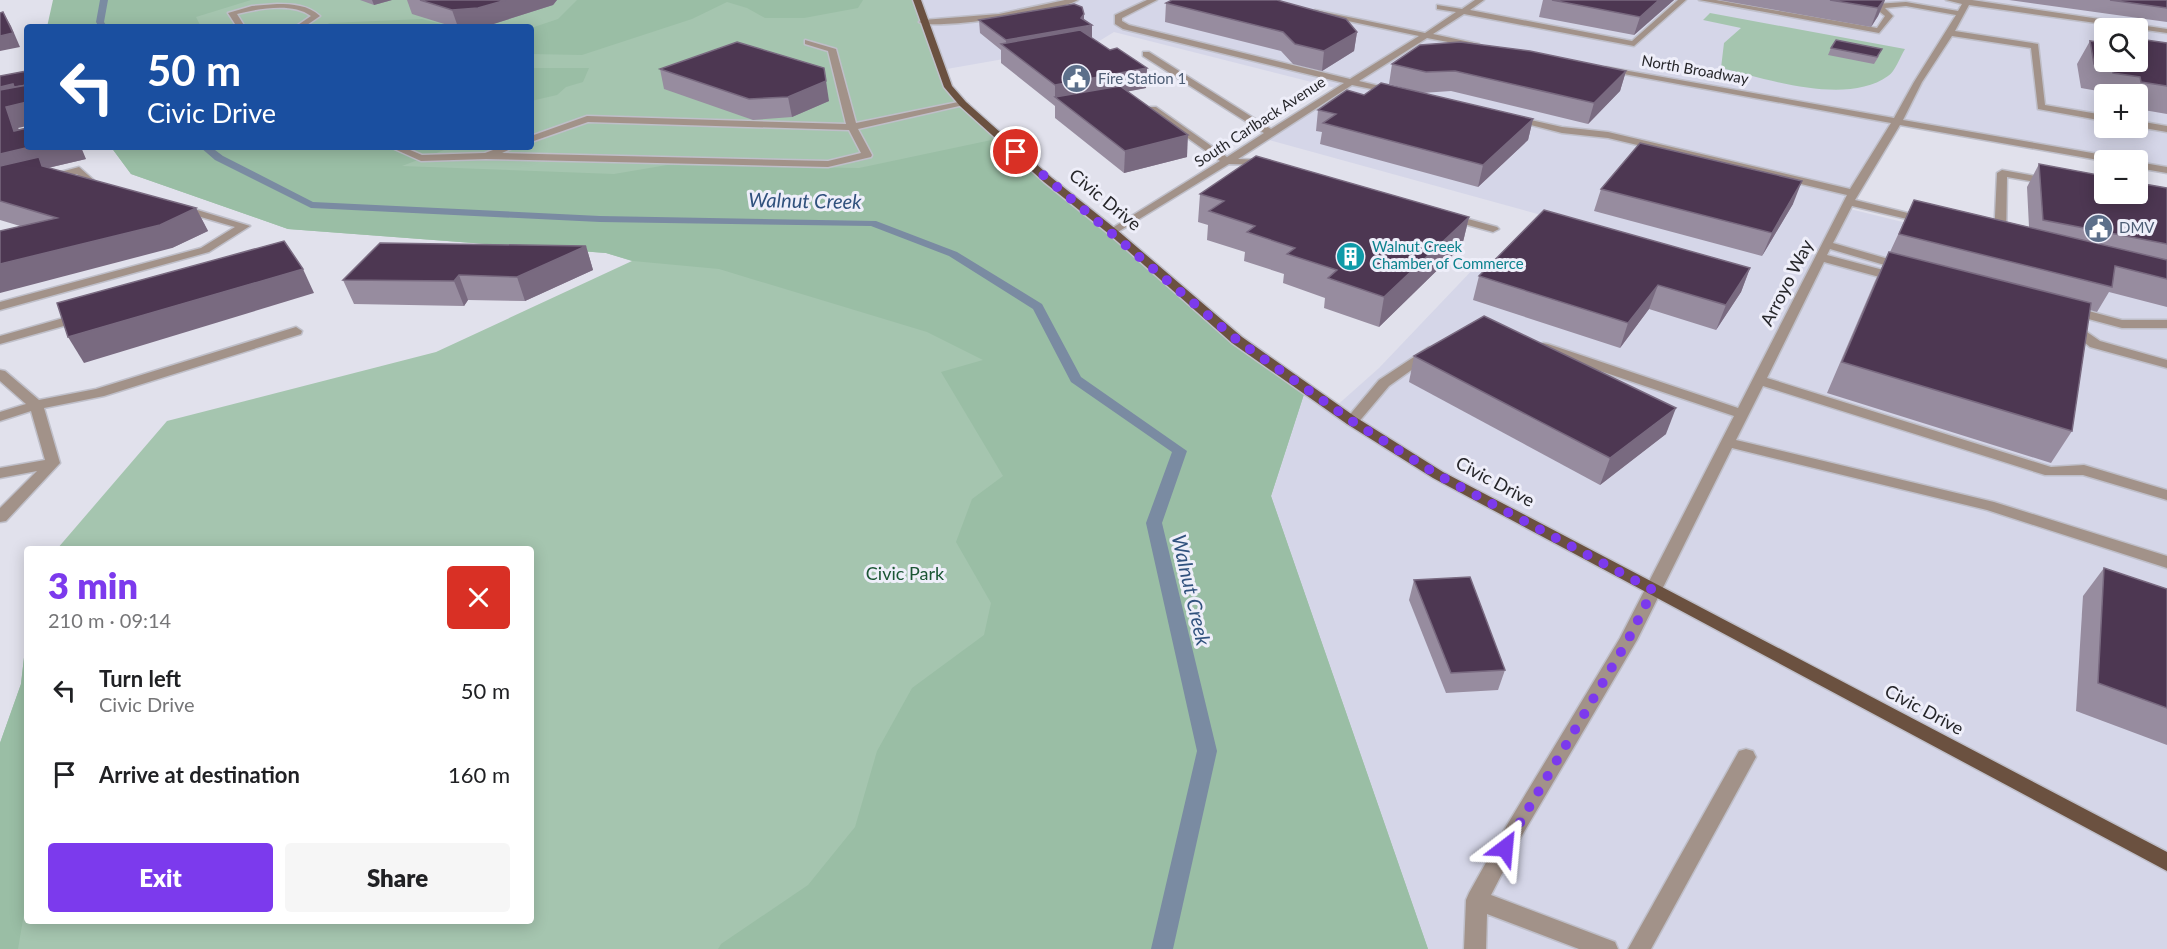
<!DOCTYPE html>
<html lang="en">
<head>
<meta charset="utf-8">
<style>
	:root { --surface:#fff; --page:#f6f6f6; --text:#202124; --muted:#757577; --accent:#7c3aed }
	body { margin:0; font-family:Lato,sans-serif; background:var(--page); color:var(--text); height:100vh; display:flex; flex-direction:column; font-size:22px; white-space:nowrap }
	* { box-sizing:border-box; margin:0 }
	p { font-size:20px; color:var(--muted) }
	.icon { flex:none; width:33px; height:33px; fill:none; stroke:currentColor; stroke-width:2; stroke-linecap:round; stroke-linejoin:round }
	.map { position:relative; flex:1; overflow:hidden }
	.drawer { position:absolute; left:24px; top:546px; width:510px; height:378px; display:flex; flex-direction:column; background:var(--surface); border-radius:6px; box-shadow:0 3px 15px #0003 }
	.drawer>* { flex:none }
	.banner { position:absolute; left:24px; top:24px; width:510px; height:126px; border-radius:6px; box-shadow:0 3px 15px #0003; background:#1a4fa0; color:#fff; overflow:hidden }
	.controls { position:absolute; left:2094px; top:18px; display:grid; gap:12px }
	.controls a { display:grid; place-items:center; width:54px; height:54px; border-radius:6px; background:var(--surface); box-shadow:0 3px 15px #0003; font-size:30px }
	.pin { position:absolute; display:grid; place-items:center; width:51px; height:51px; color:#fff; margin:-26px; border:3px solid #fff; border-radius:50%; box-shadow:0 2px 6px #0007 }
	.me { position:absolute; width:66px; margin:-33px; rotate:29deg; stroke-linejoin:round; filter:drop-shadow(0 0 4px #0008) }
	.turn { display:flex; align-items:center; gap:21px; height:126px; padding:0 24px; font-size:27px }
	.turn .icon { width:78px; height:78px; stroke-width:2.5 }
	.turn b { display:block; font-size:42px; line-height:51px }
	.round { display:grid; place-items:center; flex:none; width:63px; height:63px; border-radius:6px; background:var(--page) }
	.overview { display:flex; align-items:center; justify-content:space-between; height:102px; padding:0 24px }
	h1 { font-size:36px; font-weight:800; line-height:45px; color:var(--accent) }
	.action { display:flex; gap:12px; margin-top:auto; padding:12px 24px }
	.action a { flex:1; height:69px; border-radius:6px; background:var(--accent); color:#fff; font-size:24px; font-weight:800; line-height:69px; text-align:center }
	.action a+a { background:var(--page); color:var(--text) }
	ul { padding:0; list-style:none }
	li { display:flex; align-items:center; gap:18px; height:84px; padding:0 24px }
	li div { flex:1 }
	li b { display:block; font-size:22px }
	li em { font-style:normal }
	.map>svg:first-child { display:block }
</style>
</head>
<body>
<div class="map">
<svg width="2167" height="949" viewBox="0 0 2167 949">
	<rect width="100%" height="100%" fill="#e1e1ec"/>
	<path fill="#d5d6e8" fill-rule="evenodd" d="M917,0H2167V170L2138,165V160H2115L1897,121L1846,208L2167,288V949H1428L1271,496L1306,388L1334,408L1379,368L1477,265L1500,272L1552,218L1262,138L1339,89L1114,32L1096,43L941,70ZM2104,28H2138V62H2104ZM2104,94H2138V128H2104Z"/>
	<g fill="#a5c5af">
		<polygon points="78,0 917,0 948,87 1237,340 1306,388 1271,496 1428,949 0,949 0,743 21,684 27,631 27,921 531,921 531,549 57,549 167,421 436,352 632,261 606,253 288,229 131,174 111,147 531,147 531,27 47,27"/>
		<path d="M1710,13L1905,49C1900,57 1895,72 1888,76C1846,106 1767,79 1721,68L1724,43L1741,28L1703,20Z"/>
	</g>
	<g fill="#9abea5">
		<polygon points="53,0 251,0 196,17 201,27 47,27"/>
		<polygon points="577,0 863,0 858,8 804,18 765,18 747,8 727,2 692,19 582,55 531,54 531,28 558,19"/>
		<polygon points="422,19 453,27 321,27 330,23"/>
		<polygon points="531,68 589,68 583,82 566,87 557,95 531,101"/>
		<polygon points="1001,138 1237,340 1306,388 1271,496 1428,949 718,949 721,944 808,885 855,827 877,751 912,688 984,635 991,603 956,542 972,499 1003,476 941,372 983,360 927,332 719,269 633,261 606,253 288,229 131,174 111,147 452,147 402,166 614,174 667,165 859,168"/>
		<polygon points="27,631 27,896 18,949 0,949 0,743 21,684"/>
	</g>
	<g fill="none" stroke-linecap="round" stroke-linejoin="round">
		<g fill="#7a8ba2" fill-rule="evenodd">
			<polygon points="100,0 108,0 104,22 107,27 99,27 96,22"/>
			<polygon points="200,147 211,147 223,156 313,202 600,216 876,221 957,252 1042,304 1081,377 1187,451 1162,523 1217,751 1173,949 1151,949 1197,751 1146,523 1172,452 1071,382 1033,309 949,256 871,226 600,222 311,208 215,160"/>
		</g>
		<defs>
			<g id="minor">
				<path d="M1065,0H1078C1061,11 934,31 919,22L923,20L999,14Z"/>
				<polygon points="1147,0 1157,0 1122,18 1122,21 1129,25 1350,79 1419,36 1315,14 1315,10 1425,33 1456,12 1437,9 1437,5 1462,9 1475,0 1484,0 1470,10 1632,41 1678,0 1686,0 1634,46 1464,14 1433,34 1479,44 1479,48 1427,38 1359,81 1396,90 1396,94 1352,85 1238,159 1266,160 1270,161 1270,165 1229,164 1113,235 1107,232 1109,230 1220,161 1150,111 1150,107 1156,107 1227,157 1264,133 1143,56 1143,52 1149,52 1271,129 1344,83 1123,29 1115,24 1115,15"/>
				<polygon points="1699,0 1716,0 1877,28 1885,16 1875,8 1875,4 1906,2 1958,11 1962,4 1946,0 1972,0 2167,29 2167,33 1969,5 1955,31 2038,44 2045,105 2104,115 2104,121 2038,109 2031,48 1952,36 1922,82 1903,120 2115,157 2120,160 2104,161 1900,125 1855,200 1928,218 1930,220 1924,223 1852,206 1833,243 1909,265 1911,267 1905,271 1830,249 1827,255 1902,275 1904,278 1898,282 1824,262 1767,378 2051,467 2084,465 2167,490 2167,500 2083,475 2045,475 1763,386 1736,440 1994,502 2167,556 2167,568 1987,510 1732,448 1637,640 1521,837 1491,895 1615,942 1618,949 1579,949 1487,914 1486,949 1464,949 1466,900 1469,893 1507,825 1620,638 1734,416 1538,350 1536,347 1543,343 1548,344 1738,408 1847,195 1608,138 1562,133 1508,119 1513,116 1562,127 1608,132 1850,189 1891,123 1602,70 1606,67 1894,118 1914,82 1956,15 1906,6 1885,8 1893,16 1879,33"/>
				<path d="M277,4C293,4 308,5 320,16L304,27H295L311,16C292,2 258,9 237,14L245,27H237L228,13L252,6Z"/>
				<polygon points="805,40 836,49 856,123 963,101 968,104 858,129 872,155 871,157 828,167 486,159 421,161 390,147 403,147 422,155 485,153 501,147 515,147 502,153 828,161 861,153 849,130 588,122 531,142 531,136 587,116 846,124 828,51 805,44"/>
				<polygon points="2138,121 2167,126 2167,132 2138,127"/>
				<polygon points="2138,162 2167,167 2167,173 2138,168"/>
				<polygon points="79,167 96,182 106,185 106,189 88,186 77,174 47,180 42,177"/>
				<polygon points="2002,170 2052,179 2057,182 2052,185 2007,177 2006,238 2000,241 1994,238 1997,173"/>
				<polygon points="181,205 250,226 209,252 0,310 0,302 201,248 235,227 177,210 177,206"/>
				<polygon points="1450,214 1497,227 1499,229 1493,232 1446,219 1446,215"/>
				<polygon points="2070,306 2122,320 2167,320 2167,328 2122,328 2066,313 2064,310"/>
				<polygon points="81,313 85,314 87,317 85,320 0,344 0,336"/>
				<polygon points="2071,321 2100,341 2167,360 2167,368 2090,347 2067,328 2065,325"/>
				<polygon points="296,327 302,331 301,334 104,396 44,408 60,463 6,521 0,522 0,508 37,471 0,478 0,468 45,460 31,411 0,421 0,412 26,404 0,381 0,370 5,371 39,400 96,389"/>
				<polygon points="1429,347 1436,351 1434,354 1389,386 1357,424 1347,424 1345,421 1347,418 1379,380"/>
				<polygon points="1746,749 1753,751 1756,757 1651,949 1628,949 1739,751"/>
			</g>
			<polygon id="major" points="913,0 921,0 952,86 966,102 1052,178 1117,230 1242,337 1357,418 1443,472 2167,852 2167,871 1433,478 1347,424 1232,343 1109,234 1044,182 960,106 944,87"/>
		</defs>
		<use href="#minor" stroke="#bfbfc9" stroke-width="3"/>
		<use href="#major" stroke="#bfbfc9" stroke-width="3"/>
		<use href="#minor" fill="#a29289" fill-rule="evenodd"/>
		<use href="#major" fill="#6b5140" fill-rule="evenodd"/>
	</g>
	<g fill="#978c9f">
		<polygon points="360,0 392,0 374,5"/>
		<polygon points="407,0 557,0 553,5 484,27 454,27 412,14"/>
		<polygon points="1543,0 1674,0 1634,35 1539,17"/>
		<polygon points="1719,0 1885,0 1878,16 1871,27"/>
		<polygon points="2009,0 2167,0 2167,22"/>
		<polygon points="1166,3 1357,32 1354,51 1322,71 1293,64 1281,51 1165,22"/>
		<polygon points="979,20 1084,21 1092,38 1110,50 1147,68 1146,88 1128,91 1187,157 1124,173 1055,118 1055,106 1001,63 1001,50 980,33"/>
		<polygon points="2139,39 2167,43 2167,114 2138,109 2138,94 2104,94 2104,98 2099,98 2098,91 2081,88 2077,64 2090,41 2138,62 2138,41"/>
		<polygon points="1831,48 1879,56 1874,64 1828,55"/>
		<polygon points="1392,64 1626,71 1620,91 1588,124 1451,91 1422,93 1389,84"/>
		<polygon points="660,69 829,101 792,117 753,120 664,89"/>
		<polygon points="0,76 19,130 86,159 48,168 196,208 208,231 172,248 20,226 0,220"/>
		<polygon points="1364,95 1533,119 1528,140 1478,187 1320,144 1322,132 1316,131 1318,110"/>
		<polygon points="2039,164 2167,188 2167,307 2109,292 2097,312 2090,310 2072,431 2051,463 1827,393 1875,281 1889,252 1890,252 1914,200 2029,227 2027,187"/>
		<polygon points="1601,189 1793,204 1762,256 1594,211"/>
		<polygon points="1200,194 1469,217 1462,246 1379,327 1324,308 1325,298 1283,283 1284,274 1244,261 1245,252 1207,240 1208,225 1198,222"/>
		<polygon points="586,246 593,270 525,301 468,300 464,306 354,304 343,280"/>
		<polygon points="1750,268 1741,292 1716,330 1649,309 1620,348 1473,300 1479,276"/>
		<polygon points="1414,356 1666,434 1600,485 1409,382"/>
		<polygon points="2104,568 2167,589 2167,745 2076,711 2083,596"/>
		<polygon points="1414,580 1505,670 1498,690 1446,693 1409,600"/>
	</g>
	<g fill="#796a80">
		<polygon points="372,0 392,0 374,5"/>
		<polygon points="506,0 557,0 553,5 484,27 458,27 452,10"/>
		<polygon points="1659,0 1674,0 1634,35 1640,17"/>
		<polygon points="1885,0 1878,16 1871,27 1878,8"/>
		<polygon points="3,12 11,26 20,47 0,51 0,36"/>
		<polygon points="1084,14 1084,27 1092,25 1092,39 1006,48 1006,40 1081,18"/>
		<polygon points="1357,32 1354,51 1322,71 1324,51"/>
		<polygon points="1147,68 1146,88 1064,104 1055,97 1055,106 1055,85"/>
		<polygon points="1626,71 1620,91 1588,124 1594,103"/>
		<polygon points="826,81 829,101 792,117 788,97"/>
		<polygon points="0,83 13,84 15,88 0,103"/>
		<polygon points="27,102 27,126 18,128 26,148 30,147 81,147 86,159 0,179 0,154 14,131 6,107"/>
		<polygon points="1533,119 1528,140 1478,187 1483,165"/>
		<polygon points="1188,135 1187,157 1124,173 1125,151"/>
		<polygon points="1802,181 1793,204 1762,256 1772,233"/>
		<polygon points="196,208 208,231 172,248 0,293 0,264"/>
		<polygon points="1469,217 1462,246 1379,327 1384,297"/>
		<polygon points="586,246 593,270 525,301 517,277"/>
		<polygon points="1750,268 1741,292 1716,330 1726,305"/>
		<polygon points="303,269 314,293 84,363 68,337"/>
		<polygon points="459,275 468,300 464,306 454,281"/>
		<polygon points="1658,285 1649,309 1620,348 1628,323"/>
		<polygon points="1676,408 1666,434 1600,485 1610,458"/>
	</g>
	<g fill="#4d3752" stroke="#796a80" stroke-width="1.5">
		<polygon points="420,0 506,0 478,8 452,10"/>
		<polygon points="1172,0 1277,0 1346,19 1357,32 1324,51 1295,44 1283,32 1166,3"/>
		<polygon points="1552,0 1659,0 1640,17"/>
		<polygon points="1830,0 1884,0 1878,8"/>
		<polygon points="2110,0 2167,0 2167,8"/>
		<polygon points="1074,4 1082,7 1084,14 1081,18 1092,25 1006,40 979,20"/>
		<polygon points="3,12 13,33 0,36 0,13"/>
		<polygon points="1080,30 1110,50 1117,48 1147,68 1055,85 1001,44"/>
		<polygon points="2139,39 2167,43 2167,86 2141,82 2140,77 2113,73 2112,66 2094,64 2090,41 2104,43 2104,62 2138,62 2138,47 2141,47"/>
		<polygon points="1836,40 1882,49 1877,57 1831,48"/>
		<polygon points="737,42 824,68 826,81 788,97 749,99 660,69"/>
		<polygon points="1460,42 1530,51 1626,71 1594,103 1455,71 1426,72 1392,64 1420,45"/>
		<polygon points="27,71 27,85 14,87 13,84 0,87 0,76"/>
		<polygon points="1381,83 1533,119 1483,165 1323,123 1336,114 1318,110 1347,90 1364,95"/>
		<polygon points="27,85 27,102 6,107 14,131 27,128 27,147 30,147 0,154 0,90"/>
		<polygon points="1120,86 1188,135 1125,151 1055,97"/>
		<polygon points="1640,143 1802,181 1772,233 1601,189"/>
		<polygon points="1256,156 1469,217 1384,297 1328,278 1337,270 1287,254 1295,248 1247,232 1255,226 1209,211 1224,201 1200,194"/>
		<polygon points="39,157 42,166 196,208 160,225 0,264 0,231 57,218 0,201 0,166"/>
		<polygon points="2039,164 2104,176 2104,194 2138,194 2138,183 2167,188 2167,244 2043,220"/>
		<polygon points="1914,200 2167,260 2167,279 2115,266 2112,287 1899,234"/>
		<polygon points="1544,210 1750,268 1726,305 1658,285 1628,323 1479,276"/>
		<polygon points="284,241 303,269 68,337 57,303"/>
		<polygon points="380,243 586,246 517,277 459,275 454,281 343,280"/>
		<polygon points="1889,252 2091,303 2072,431 1842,362"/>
		<polygon points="1484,316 1676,408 1610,458 1414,356"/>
		<polygon points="2104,568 2167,589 2167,708 2098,683"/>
		<polygon points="1470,577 1505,670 1451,673 1414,580"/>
	</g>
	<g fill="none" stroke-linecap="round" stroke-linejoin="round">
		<polyline stroke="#7c3aed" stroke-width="10" stroke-dasharray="0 18" points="1016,152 1237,340 1352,421 1438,475 1653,590 1628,640 1505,848"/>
	</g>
	<defs>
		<symbol id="civic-disc" viewBox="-11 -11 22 22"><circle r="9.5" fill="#5c6f8a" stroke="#eeeef9"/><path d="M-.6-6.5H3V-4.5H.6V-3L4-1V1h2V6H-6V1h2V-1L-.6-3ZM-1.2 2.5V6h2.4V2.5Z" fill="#fff"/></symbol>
		<symbol id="building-disc" viewBox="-11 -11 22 22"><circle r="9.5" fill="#0f9aa8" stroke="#eeeef9"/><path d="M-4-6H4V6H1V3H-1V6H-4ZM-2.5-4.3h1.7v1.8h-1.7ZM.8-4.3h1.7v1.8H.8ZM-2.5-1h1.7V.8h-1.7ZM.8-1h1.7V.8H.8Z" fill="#fff"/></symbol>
	</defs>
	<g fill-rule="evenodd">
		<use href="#civic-disc" x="1060" y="62" width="33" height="33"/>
		<use href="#civic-disc" x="2082" y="212" width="33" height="33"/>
		<use href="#building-disc" x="1334" y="240" width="33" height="33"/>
	</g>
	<g text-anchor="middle" stroke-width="6" stroke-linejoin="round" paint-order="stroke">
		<g font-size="15" fill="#26262a" stroke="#eeeef9">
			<text transform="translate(1695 70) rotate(10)" y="5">North Broadway</text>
			<text transform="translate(1260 122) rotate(-33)" y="5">South Carlback Avenue</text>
		</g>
		<g font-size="15" fill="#4e5e75" stroke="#eeeef9" text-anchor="start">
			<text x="1098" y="84">Fire Station 1</text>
			<text x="2119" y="233">DMV</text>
		</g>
		<g font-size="15" fill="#0d838f" stroke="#eeeef9" text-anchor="start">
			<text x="1372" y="252">Walnut Creek<tspan x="1372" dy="17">Chamber of Commerce</tspan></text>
		</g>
		<g font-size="18" fill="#26262a" stroke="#eeeef9">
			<text transform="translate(1105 200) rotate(39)" y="6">Civic Drive</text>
			<text transform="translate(1787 283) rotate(-63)" y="6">Arroyo Way</text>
			<text transform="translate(1495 482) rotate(28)" y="6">Civic Drive</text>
			<text transform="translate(1924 710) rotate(28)" y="6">Civic Drive</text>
		</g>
		<g font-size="18" fill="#1b5534" stroke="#eeeef9">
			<text x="905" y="580">Civic Park</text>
		</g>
		<g font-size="20" font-style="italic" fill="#30517d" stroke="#eeeef9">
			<text transform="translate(805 201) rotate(1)" y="7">Walnut Creek</text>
			<text transform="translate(1191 590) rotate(77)" y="7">Walnut Creek</text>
		</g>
	</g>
</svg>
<div class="controls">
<a><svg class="icon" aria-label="search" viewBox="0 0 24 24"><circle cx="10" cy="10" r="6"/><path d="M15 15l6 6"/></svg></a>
<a>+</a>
<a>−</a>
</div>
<div class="pin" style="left:1016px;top:152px;background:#d93025"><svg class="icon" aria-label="arrive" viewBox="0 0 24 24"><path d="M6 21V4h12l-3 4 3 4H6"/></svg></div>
<svg class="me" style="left:1505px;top:848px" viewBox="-20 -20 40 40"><path d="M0-17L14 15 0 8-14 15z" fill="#7c3aed" stroke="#fff" stroke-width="4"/></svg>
<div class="banner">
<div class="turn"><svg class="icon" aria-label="left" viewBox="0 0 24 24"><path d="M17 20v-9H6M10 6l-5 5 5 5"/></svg><div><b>50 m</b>Civic Drive</div></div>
</div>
<section class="drawer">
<div class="overview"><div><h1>3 min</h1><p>210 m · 09:14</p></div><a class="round" style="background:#d93025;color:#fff"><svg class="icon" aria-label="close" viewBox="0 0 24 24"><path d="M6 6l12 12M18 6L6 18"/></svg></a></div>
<ul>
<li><svg class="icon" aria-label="left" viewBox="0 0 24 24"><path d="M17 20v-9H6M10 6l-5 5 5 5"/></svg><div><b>Turn left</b><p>Civic Drive</p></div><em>50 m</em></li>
<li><svg class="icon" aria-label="arrive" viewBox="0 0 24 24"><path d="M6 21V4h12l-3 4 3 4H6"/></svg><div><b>Arrive at destination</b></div><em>160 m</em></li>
</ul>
<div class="action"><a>Exit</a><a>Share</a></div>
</section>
</div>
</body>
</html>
